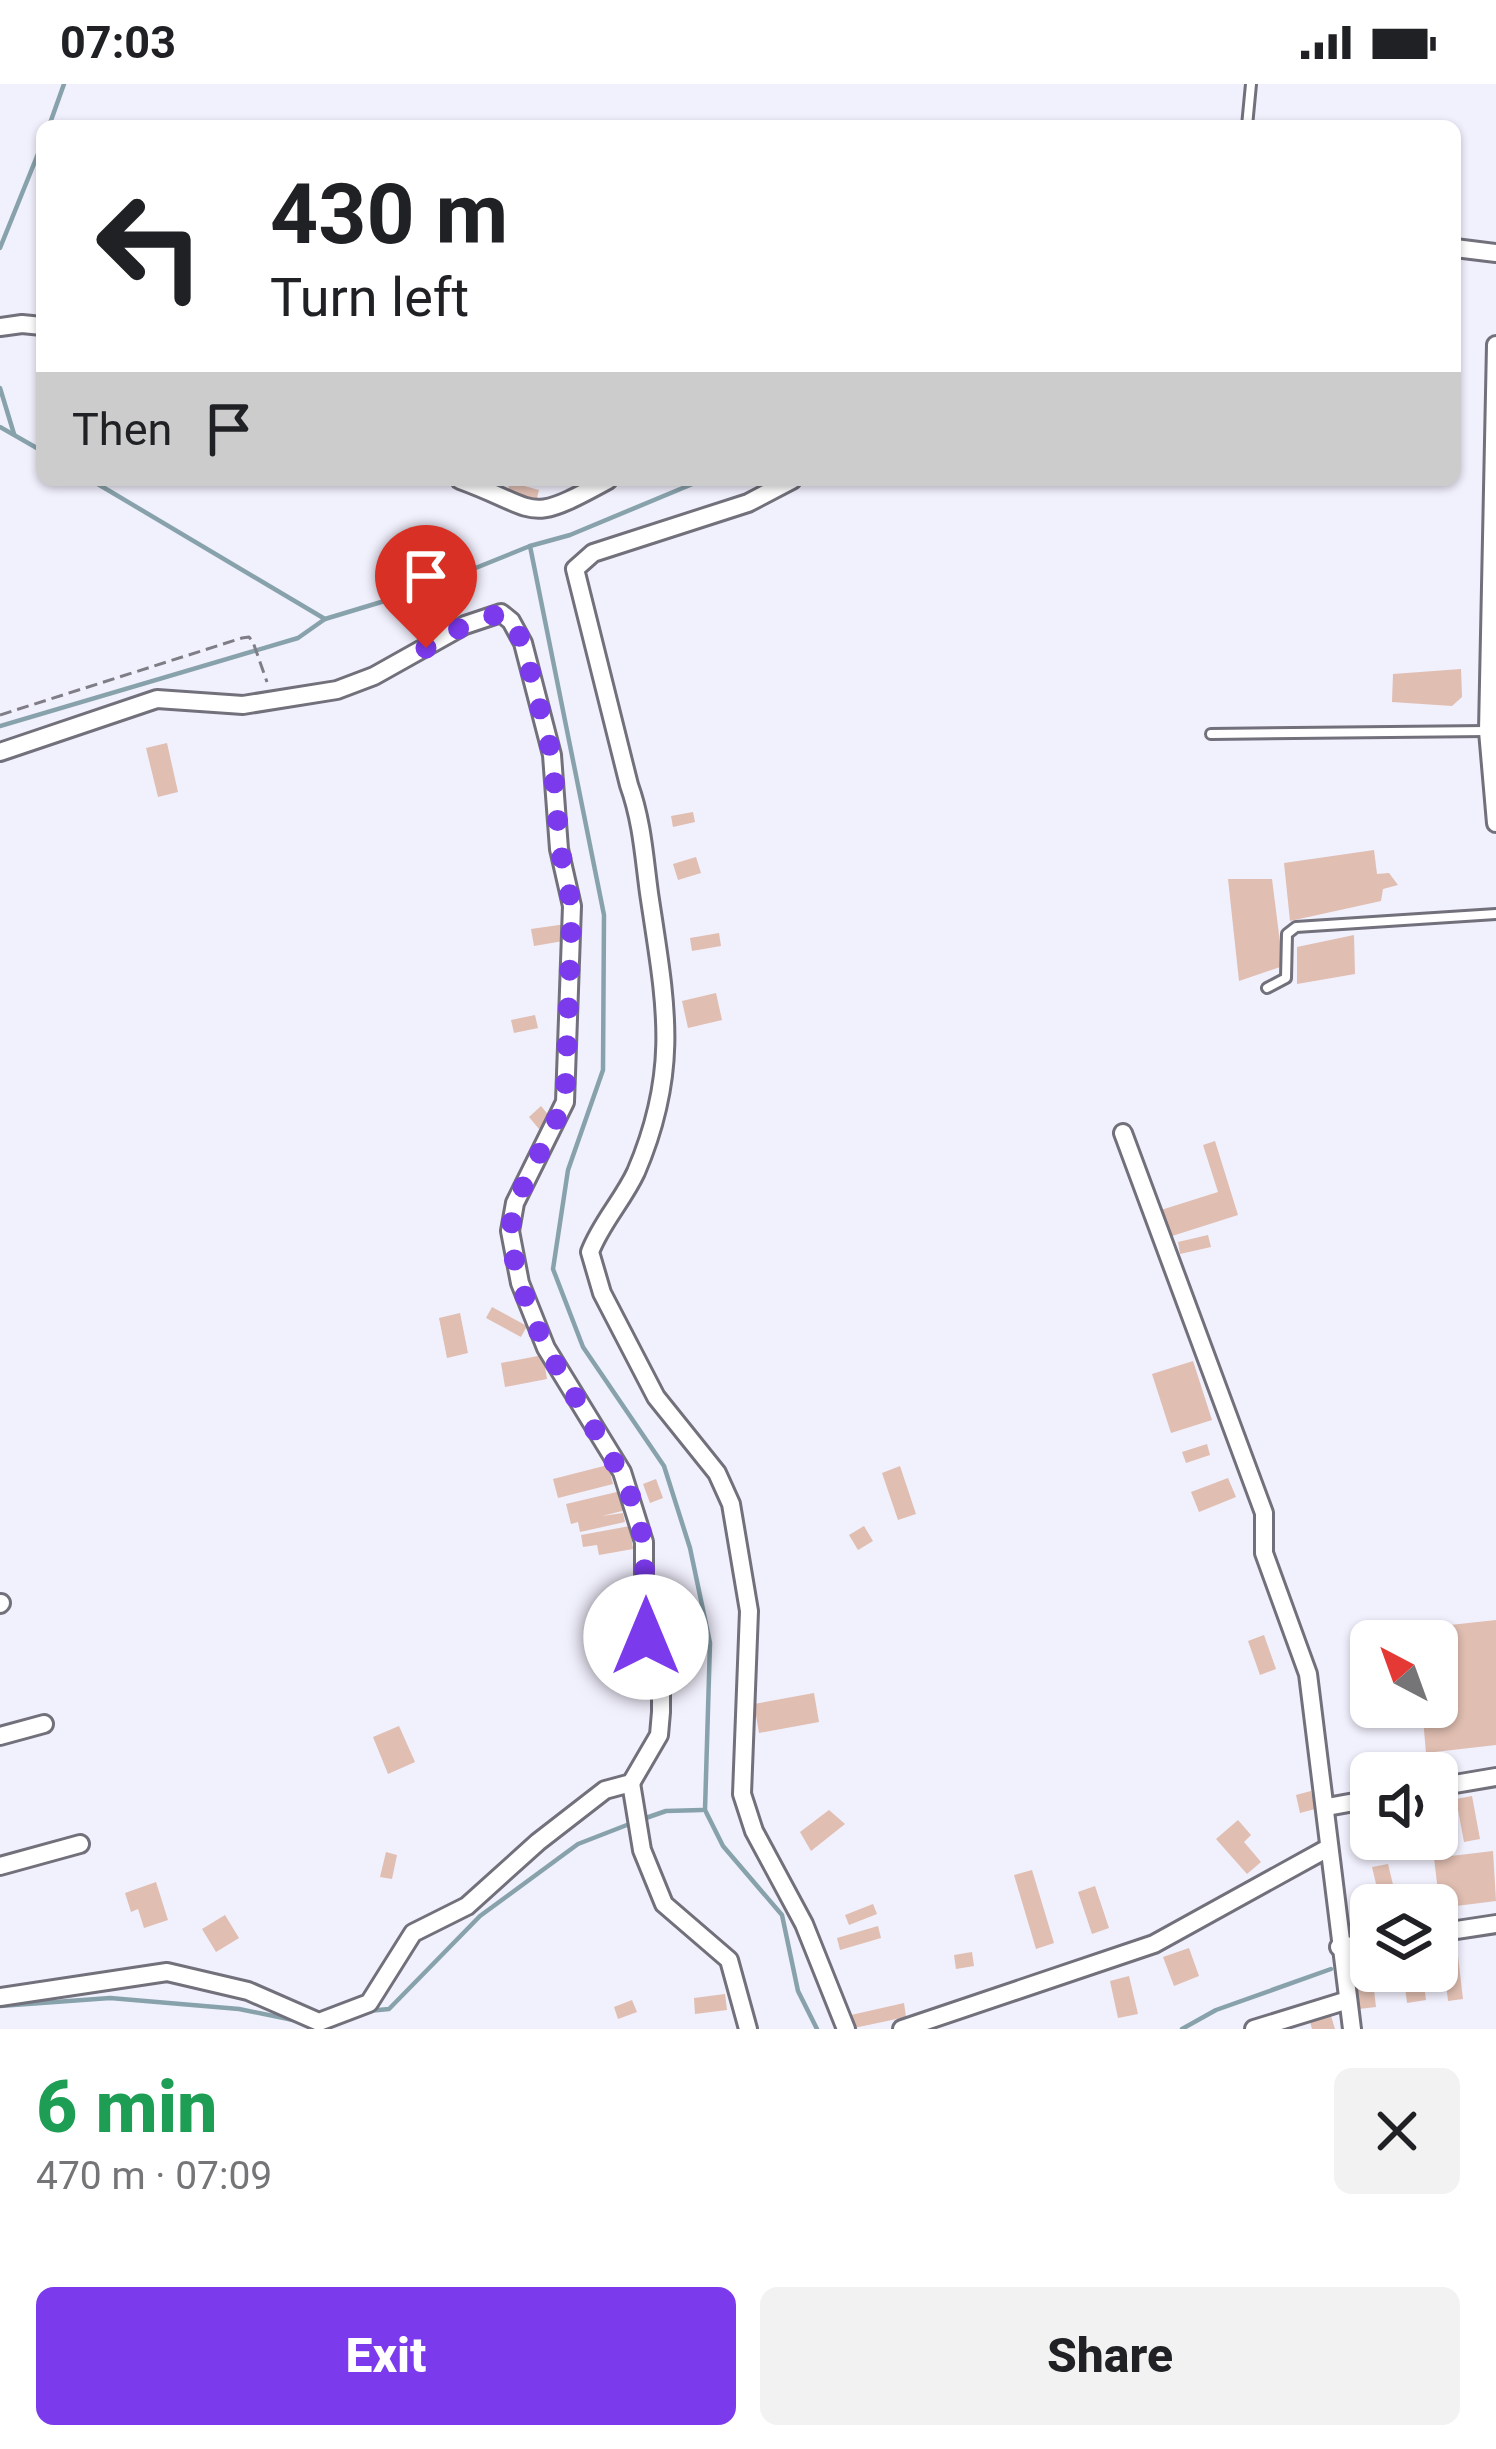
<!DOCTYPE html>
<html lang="en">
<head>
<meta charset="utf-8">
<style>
	:root { --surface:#fff; --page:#f2f2f2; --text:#202124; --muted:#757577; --accent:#7c3aed }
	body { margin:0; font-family:Roboto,sans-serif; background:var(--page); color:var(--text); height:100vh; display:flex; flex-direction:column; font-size:45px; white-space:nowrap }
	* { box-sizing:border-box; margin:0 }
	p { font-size:39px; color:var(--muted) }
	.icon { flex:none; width:66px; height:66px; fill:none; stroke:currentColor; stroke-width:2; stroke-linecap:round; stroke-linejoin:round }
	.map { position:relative; height:1945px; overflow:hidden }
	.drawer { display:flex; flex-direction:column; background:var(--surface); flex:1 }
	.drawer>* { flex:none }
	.hud { position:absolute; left:36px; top:36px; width:1425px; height:366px; border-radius:18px; box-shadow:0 3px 9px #0004; background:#fff; color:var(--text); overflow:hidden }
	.needle { width:78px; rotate:319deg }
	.fabs { position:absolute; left:1350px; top:1536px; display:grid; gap:24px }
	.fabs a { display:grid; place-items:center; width:108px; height:108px; border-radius:18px; background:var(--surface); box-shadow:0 3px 9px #0004; font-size:60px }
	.pin { position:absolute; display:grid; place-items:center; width:102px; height:102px; color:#fff; margin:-123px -51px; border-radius:50% 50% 50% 0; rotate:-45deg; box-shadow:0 0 12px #0007 }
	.pin .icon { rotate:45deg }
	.me { position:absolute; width:132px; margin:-66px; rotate:0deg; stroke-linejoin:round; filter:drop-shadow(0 0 9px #0008) }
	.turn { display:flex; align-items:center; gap:42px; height:252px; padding:0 36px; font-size:54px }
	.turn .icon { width:156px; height:156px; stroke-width:2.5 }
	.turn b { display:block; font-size:84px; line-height:102px }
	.then { display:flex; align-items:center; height:114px; padding:0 36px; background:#0003; gap:24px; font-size:45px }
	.round { display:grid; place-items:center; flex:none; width:126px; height:126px; border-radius:18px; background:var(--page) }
	.overview { display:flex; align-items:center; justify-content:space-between; height:204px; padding:0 36px }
	h1 { font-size:72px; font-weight:800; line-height:90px; color:#1e9e55 }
	.action { display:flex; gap:24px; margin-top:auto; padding:24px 36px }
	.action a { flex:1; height:138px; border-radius:18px; background:var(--accent); color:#fff; font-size:48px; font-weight:800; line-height:138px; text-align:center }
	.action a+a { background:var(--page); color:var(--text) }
	.status { display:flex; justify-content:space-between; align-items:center; height:84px; padding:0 60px; background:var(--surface); direction:ltr }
	.status svg { height:33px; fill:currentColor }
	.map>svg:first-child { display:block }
</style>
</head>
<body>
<div class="status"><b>07:03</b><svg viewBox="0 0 49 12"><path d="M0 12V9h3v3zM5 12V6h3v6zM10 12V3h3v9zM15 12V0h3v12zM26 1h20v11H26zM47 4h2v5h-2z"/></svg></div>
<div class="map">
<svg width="1496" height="1945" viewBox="0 0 1496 1945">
	<rect width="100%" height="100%" fill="#f1f0fd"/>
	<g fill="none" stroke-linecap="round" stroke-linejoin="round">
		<g stroke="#88a2ac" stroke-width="4.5">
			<polyline points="49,42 64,0"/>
			<polyline points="0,164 42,60"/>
			<polyline points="0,304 14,350"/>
			<polyline points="0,343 42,367"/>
			<polyline points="91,396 325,535"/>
			<polyline points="530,462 570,451 702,396"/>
			<polyline points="0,642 298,554 325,535 421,506 530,462 604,831 603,986 568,1086 553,1185 583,1263 664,1382 690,1464 710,1559 705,1726 723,1762 782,1831 798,1907 817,1945"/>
			<polyline points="643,1735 666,1727 702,1726"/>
			<polyline points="0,1922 110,1914 239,1925 298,1937"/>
			<polyline points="368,1927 389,1925 480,1832 578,1760 632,1739"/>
			<polyline points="1182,1945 1216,1926 1331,1885"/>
		</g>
	</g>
	<g fill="#e0beb1">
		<polygon points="510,398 539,406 535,422 506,413"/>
		<polygon points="1461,585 1462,613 1452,622 1392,618 1393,590"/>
		<polygon points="167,659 178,708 158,713 146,664"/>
		<polygon points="693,728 695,738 673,743 671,732"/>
		<polygon points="1374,766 1377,790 1389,789 1398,801 1383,805 1381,817 1290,837 1284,779"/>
		<polygon points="696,773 701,789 678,796 673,780"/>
		<polygon points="1228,795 1272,795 1283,882 1239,897"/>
		<polygon points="566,840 569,856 534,862 531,845"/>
		<polygon points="719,849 721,862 692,867 690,854"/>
		<polygon points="1354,851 1355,890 1297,900 1297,863"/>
		<polygon points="716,909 722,936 688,944 682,917"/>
		<polygon points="535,931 538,944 514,949 511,936"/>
		<polygon points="541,1022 551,1034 539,1045 529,1033"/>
		<polygon points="1215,1057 1238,1131 1169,1153 1161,1126 1218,1108 1203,1061"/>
		<polygon points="1208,1151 1211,1163 1180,1170 1178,1158"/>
		<polygon points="492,1223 527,1242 521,1253 486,1234"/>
		<polygon points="460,1229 468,1269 447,1274 439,1234"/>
		<polygon points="543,1271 547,1295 505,1303 501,1279"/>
		<polygon points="1193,1277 1212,1336 1171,1349 1152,1290"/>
		<polygon points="1207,1360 1210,1371 1186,1379 1182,1368"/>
		<polygon points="608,1381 613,1400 558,1414 553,1395"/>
		<polygon points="900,1382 916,1430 898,1436 882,1389"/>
		<polygon points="1228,1394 1236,1413 1199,1428 1191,1408"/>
		<polygon points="656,1395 663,1414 650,1419 643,1400"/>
		<polygon points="621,1407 626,1426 602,1432 623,1429 625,1438 580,1448 578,1438 571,1440 566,1420"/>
		<polygon points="630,1442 633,1465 599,1471 597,1461 583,1463 581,1451"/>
		<polygon points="864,1442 873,1457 858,1466 849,1451"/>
		<polygon points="1496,1536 1496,1661 1426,1669 1422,1623 1437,1623 1437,1557 1415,1557 1413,1545"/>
		<polygon points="1264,1551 1276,1585 1260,1591 1248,1557"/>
		<polygon points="814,1609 819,1638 759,1649 754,1620"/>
		<polygon points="399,1642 415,1678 388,1690 373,1653"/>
		<polygon points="1311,1707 1315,1725 1300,1729 1296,1711"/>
		<polygon points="1472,1712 1480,1755 1464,1758 1456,1715"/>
		<polygon points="829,1726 845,1740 811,1767 800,1748"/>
		<polygon points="1238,1736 1251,1751 1244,1758 1261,1778 1247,1790 1216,1755"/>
		<polygon points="1493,1767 1496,1817 1440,1824 1434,1774"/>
		<polygon points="386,1768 397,1771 392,1795 380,1793"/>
		<polygon points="1388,1780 1398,1821 1381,1821 1372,1783"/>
		<polygon points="1032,1786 1054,1859 1036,1865 1014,1791"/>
		<polygon points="156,1798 168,1836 144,1844 138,1825 131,1828 125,1809"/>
		<polygon points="1095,1802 1109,1844 1092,1850 1078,1808"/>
		<polygon points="873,1820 877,1830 849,1841 845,1831"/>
		<polygon points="225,1831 239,1854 216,1868 202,1845"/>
		<polygon points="878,1842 881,1854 840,1866 837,1854"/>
		<polygon points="1189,1864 1199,1892 1174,1902 1163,1873"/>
		<polygon points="972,1868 974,1882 956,1885 954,1871"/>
		<polygon points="1458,1872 1463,1915 1448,1917 1443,1874"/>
		<polygon points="1403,1887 1422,1887 1426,1916 1407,1919"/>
		<polygon points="1372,1889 1376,1923 1359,1925 1355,1891"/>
		<polygon points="1129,1892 1138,1930 1118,1934 1110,1897"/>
		<polygon points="725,1910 727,1926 695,1930 694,1914"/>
		<polygon points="632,1916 637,1928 618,1935 614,1923"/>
		<polygon points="904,1919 906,1933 854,1944 851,1931"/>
		<polygon points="1331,1932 1335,1945 1312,1945 1310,1938"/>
	</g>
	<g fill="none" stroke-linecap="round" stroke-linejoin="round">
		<defs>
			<g id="service">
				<polyline points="1247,42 1251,0"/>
				<polyline points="1211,650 1487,647"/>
				<polyline points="1267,904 1286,894 1287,850 1296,843 1496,830"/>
			</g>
			<g id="minor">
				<polyline points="1455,164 1496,169"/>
				<polyline points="0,243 22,240 42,242"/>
				<polyline points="1496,261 1488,647 1496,739"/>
				<path d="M460,396C542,426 524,442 608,396"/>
				<path d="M792,396L748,419L593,469L575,485L629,701C642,737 644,772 649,809C665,917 681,983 636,1088C623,1116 601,1139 590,1168L602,1209L656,1313L717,1389L731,1420L749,1527L742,1710L754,1747L804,1840L846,1945"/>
				<polyline points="0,668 157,615 243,621 337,606 374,592 465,541 501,529 511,537 523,559 552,671 559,765 572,822 565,1018 515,1119 510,1147 520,1199 546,1264 622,1388 644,1458 644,1537 661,1610 661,1628 659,1651 631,1699 605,1706 538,1758 467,1822 413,1849 369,1919 319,1938 248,1907 167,1888 0,1913"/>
				<polyline points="1123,1049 1264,1429 1264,1469 1308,1590 1352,1945"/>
				<polyline points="0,1520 1,1519"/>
				<polyline points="0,1652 44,1640"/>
				<polyline points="631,1699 642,1766 664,1820 729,1876 748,1945"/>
				<polyline points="1437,1703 1496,1693"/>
				<polyline points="1327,1723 1371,1715"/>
				<polyline points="0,1782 80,1760"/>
				<polyline points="1437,1849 1496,1840"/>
				<polyline points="1339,1863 1371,1859"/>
				<polyline points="902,1945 1154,1860 1328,1764"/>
				<polyline points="1254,1945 1348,1916"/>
			</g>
		</defs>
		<use href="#service" stroke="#71707b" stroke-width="14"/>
		<use href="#minor" stroke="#71707b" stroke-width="22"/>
		<polyline stroke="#7f7e86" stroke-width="3" stroke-dasharray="12 6" stroke-linecap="butt" points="0,631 242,554 249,553 253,558 267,598"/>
		<use href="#service" stroke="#fff" stroke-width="8"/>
		<use href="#minor" stroke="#fff" stroke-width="16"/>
	</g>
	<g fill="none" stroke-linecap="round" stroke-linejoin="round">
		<polyline stroke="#7c3aed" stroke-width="21" stroke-dasharray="0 37.8" points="426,564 465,541 501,529 511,537 523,559 552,671 560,765 572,822 565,1018 515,1119 510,1148 513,1171 528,1223 546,1264 627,1400 644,1457 646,1553"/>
	</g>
</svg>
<div class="fabs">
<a><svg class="needle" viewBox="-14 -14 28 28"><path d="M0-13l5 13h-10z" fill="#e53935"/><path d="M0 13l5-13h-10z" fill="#757577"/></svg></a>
<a><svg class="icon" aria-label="sound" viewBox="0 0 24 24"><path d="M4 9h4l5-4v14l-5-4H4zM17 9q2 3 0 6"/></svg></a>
<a><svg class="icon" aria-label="layers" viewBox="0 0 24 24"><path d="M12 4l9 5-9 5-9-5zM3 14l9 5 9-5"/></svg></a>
</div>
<div class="pin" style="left:426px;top:564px;background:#d93025"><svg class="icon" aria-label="arrive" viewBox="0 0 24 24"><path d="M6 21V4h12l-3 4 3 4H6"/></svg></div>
<svg class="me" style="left:646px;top:1553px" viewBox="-20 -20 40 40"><circle r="19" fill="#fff"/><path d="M0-13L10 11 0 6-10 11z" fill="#7c3aed"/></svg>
<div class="hud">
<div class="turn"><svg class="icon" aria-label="left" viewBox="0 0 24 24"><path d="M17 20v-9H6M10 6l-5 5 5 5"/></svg><div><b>430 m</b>Turn left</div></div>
<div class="then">Then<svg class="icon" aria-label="arrive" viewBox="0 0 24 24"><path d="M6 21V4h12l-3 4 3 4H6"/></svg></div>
</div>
</div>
<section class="drawer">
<div class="overview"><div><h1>6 min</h1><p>470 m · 07:09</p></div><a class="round"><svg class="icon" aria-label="close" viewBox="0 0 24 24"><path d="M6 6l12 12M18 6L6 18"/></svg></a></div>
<div class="action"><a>Exit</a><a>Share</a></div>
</section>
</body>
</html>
